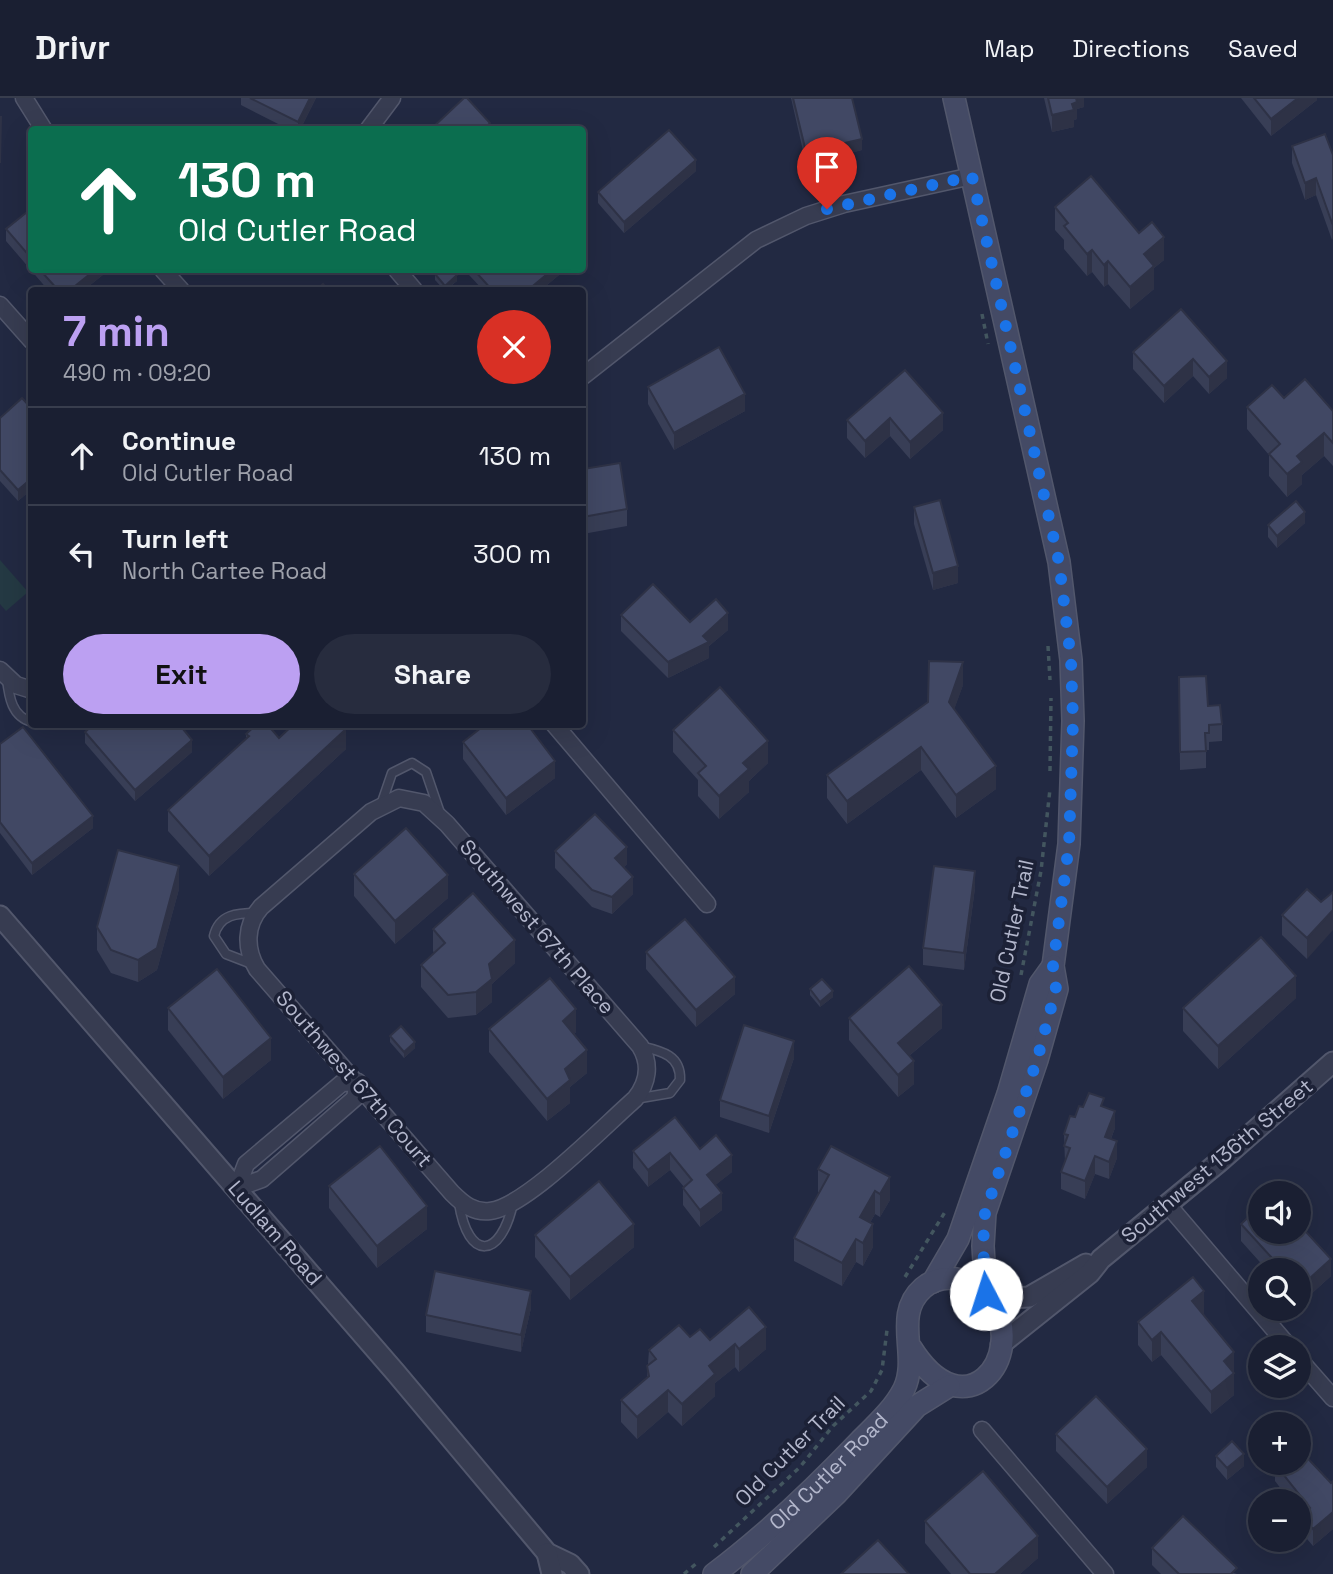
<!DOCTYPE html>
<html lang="en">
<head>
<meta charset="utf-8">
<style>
	:root { --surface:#1a1f32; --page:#272c3e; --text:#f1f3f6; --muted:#9fa2ac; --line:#383d4d; --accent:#bca0f2 }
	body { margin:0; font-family:"Space Grotesk",sans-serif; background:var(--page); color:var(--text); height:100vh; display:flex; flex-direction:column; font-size:26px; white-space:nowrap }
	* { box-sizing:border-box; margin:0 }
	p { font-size:23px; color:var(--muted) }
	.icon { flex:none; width:38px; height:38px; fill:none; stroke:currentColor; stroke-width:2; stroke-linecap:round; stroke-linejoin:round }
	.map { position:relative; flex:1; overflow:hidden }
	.side { position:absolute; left:28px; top:189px; width:558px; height:441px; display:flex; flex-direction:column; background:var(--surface); border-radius:7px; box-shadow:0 7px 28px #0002,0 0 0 2px var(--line) }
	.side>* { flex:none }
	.banner { position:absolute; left:28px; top:28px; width:558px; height:147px; border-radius:7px; box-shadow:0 7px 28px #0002,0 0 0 2px var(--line); background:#0b6e4f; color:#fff; overflow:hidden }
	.controls { position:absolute; left:1248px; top:1083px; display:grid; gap:14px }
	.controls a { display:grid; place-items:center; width:63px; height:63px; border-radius:50%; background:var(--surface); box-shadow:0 7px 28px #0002,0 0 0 2px var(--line); font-size:35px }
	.pin { position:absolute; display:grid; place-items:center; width:60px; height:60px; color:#fff; margin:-72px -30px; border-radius:50% 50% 50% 0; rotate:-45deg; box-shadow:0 0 7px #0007 }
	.pin .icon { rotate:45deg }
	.me { position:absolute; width:77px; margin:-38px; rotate:355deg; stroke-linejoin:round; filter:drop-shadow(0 0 5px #0008) }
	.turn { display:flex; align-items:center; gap:24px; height:147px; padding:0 35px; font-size:32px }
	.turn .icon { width:91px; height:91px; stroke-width:2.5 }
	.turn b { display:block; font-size:49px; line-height:60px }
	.round { display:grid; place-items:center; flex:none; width:74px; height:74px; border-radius:37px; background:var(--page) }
	.headline { display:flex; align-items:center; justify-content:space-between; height:119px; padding:0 35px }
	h1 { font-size:42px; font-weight:800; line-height:52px; color:var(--accent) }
	.cta { display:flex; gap:14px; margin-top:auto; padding:14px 35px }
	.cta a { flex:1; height:80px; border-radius:42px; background:var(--accent); color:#111; font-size:28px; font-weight:800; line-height:80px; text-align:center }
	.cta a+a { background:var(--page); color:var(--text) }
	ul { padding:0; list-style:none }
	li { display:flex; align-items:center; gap:21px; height:98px; padding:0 35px; border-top:2px solid var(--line) }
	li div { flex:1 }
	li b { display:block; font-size:26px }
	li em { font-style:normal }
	header { display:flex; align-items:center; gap:42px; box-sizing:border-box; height:98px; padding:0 35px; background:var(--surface); border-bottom:2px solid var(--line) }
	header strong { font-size:33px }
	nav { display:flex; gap:38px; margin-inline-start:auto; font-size:24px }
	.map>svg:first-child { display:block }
</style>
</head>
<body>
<header>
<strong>Drivr</strong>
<nav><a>Map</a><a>Directions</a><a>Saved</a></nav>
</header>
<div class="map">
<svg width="1333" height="1476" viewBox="0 0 1333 1476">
	<rect width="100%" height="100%" fill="#222942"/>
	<polygon fill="#243943" points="0,462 28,494 6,513 0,506"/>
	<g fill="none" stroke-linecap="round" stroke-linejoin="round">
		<defs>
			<g id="service">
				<path d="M7,581C9,599 12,619 32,624"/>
				<polyline points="381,707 392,675 412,665 426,674 440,715"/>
				<path d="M252,866L226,856L214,838C219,816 238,815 256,815"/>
				<path d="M635,1001L670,995L680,982C681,957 661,953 640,948"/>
				<path d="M459,1105C468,1164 501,1161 513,1105"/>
			</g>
			<g id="minor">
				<polyline points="24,0 44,32"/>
				<polyline points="368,32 392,0"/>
				<polyline points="163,172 181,192"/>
				<polyline points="397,172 414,192"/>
				<polyline points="0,207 32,243"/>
				<polyline points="583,278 756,142 806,118 844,106 972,78"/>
				<polyline points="0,572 16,587 32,592"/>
				<polyline points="554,626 707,806"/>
				<path d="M399,700L424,705L447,726L640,948C651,966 648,985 635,1001C605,1027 526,1109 490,1113C474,1115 463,1106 452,1095L257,871C245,851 245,827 261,809L371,714Z"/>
				<polygon points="358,984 355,1000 262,1081 237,1090 246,1066 342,985"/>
				<polyline points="1168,1107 1290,1250"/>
				<polyline points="1298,1260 1333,1300"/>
				<polyline points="982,1332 1105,1476"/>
			</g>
			<g id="tertiary">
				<polyline points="0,818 396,1275 547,1455 570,1466 579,1476"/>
				<polyline points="991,1201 1029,1199 1086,1166"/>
				<polyline points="1001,1246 1090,1175 1101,1161 1219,1064 1333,964"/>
				<polyline points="547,1455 552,1476"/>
			</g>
			<g id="secondary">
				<polyline points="954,0 1059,464 1071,562 1073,623 1069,746 1053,868 1057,891 1037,962 985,1115 983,1148 986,1196"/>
				<polyline points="933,1184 958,1141 1008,996 1040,886 1053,868"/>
				<path id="s1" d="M714,1476C766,1437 814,1391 859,1344C875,1328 894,1311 904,1291C920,1258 892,1217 923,1190C944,1172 978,1181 992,1204C1027,1259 965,1336 911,1250"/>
				<polyline points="752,1476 836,1396 917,1308 949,1288"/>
			</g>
		</defs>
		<use href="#service" stroke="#52576c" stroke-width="11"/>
		<use href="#minor" stroke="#52576c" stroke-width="19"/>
		<use href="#tertiary" stroke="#52576c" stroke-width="23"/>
		<use href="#secondary" stroke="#52576c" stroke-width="24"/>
		<g stroke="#43565f" stroke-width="3.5" stroke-dasharray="5 5" stroke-linecap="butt">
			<polyline points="982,216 988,246"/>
			<polyline points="1048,548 1050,582"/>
			<polyline points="1050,673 1051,600"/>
			<polyline points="1021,877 1041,773 1050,691"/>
			<polyline points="905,1179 945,1114"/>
			<polyline points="714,1449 800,1369 833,1328 871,1293 882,1272 887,1232"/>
			<polyline points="684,1476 698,1464"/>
		</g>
		<use href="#service" stroke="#373c51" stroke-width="8"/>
		<use href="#minor" stroke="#373c51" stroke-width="16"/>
		<use href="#tertiary" stroke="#373c51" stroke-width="19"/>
		<use href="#secondary" stroke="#444a65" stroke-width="21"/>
	</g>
	<g fill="#383e56">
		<polygon points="241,0 316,0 300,32 290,32 241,7"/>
		<polygon points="791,0 852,0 862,52 806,66"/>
		<polygon points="1044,0 1084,0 1084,9 1077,11 1077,21 1074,22 1074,29 1052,34"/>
		<polygon points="1241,0 1317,0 1317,2 1271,38"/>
		<polygon points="1292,48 1333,57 1332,142 1316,97 1305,102 1292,65"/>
		<polygon points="696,73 624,135 598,105 598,94"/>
		<polygon points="1055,109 1139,135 1164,162 1154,170 1154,191 1130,211 1108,186 1104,189 1092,174 1087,178 1064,151 1064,142 1055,132"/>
		<polygon points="32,110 32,172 109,172 84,192 48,192 6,143 6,131"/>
		<polygon points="469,172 565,172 541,192 483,192 469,177"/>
		<polygon points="435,176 457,183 446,192 444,192 435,182"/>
		<polygon points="1181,211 1227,280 1209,296 1193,278 1164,305 1133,271 1133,254"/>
		<polygon points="905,272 943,332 910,361 890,338 865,360 847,340 847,322"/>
		<polygon points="648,289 745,313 674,352 648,306"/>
		<polygon points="1284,300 1333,313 1333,368 1324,358 1302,377 1302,386 1287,399 1269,378 1269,357 1247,331 1247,309"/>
		<polygon points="32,311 32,391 18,403 0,383 0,320"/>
		<polygon points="583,371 627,411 627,428 583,436"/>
		<polygon points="914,409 958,485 933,492 914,426"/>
		<polygon points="1305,425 1277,450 1268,439 1268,427"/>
		<polygon points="621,517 690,524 728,532 709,548 709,560 668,580 621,533"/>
		<polygon points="1179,579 1208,608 1222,626 1222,643 1209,644 1209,652 1206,652 1206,670 1180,672"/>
		<polygon points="963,587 954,611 996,691 956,720 921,672 847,726 827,700 827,677"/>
		<polygon points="673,632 768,665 749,683 749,694 719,721 698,698 698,682 673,654"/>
		<polygon points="85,634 192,654 135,703 85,645"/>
		<polygon points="246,636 346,651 209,778 168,733 168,712 246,641"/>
		<polygon points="463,644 555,680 506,717 463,661"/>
		<polygon points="0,646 93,730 32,777 0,735"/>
		<polygon points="555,753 627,766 624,769 633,796 612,816 592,809 555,770"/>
		<polygon points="354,776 448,800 395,846 354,798"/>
		<polygon points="975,790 964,872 923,867 923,850"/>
		<polygon points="179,791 157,872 138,884 111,875 97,852 97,829"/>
		<polygon points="1321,804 1307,861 1282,837 1282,817"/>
		<polygon points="433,831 515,865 492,886 492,904 476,917 448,920 421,889 421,867 434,855 433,853"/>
		<polygon points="646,854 735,896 696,929 646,871"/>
		<polygon points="810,891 833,899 820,909 810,897"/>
		<polygon points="1296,900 1218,971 1183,933 1183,910"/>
		<polygon points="168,910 271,962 223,1001 168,932"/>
		<polygon points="849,920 942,930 909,958 914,986 898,999 849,942"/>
		<polygon points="489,931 576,934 574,936 587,975 570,989 570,1005 547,1023 489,954"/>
		<polygon points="390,938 415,950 404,960 390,944"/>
		<polygon points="794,960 769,1035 720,1019 720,1002"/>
		<polygon points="1083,1009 1104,1009 1115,1030 1111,1041 1117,1060 1109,1081 1095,1076 1085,1101 1061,1091 1061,1074 1065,1065 1064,1036 1075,1019"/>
		<polygon points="831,1048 890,1102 880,1119 875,1116 870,1125 873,1149 863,1168 856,1164 842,1188 794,1163 794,1140 819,1094 818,1094 818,1071"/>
		<polygon points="700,1051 732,1074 715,1087 722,1112 700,1129 683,1107 683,1090 684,1089 670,1072 648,1089 633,1070 633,1053"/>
		<polygon points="329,1088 427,1131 377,1170 329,1110"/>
		<polygon points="1241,1126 1331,1178 1299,1207 1298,1172 1267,1172 1241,1143"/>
		<polygon points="535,1137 634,1149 570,1202 535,1159"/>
		<polygon points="531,1210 521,1254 426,1234 426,1217"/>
		<polygon points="1204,1215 1203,1216 1234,1254 1234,1297 1211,1316 1161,1257 1152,1264 1138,1247 1138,1224"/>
		<polygon points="690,1239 766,1251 739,1274 735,1269 715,1285 715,1298 682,1328 668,1314 637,1341 621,1324 621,1302 647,1279 649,1252"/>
		<polygon points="1056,1336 1147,1369 1107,1406 1056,1353"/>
		<polygon points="1216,1358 1244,1368 1227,1382 1216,1369"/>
		<polygon points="1275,1366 1331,1385 1333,1383 1333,1431 1313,1448 1302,1435 1302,1417 1298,1413 1298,1404 1291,1404 1275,1383"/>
		<polygon points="925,1423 1038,1460 1020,1476 951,1476 925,1445"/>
		<polygon points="1152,1450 1237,1476 1161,1476 1152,1467"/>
	</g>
	<g fill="#2e3246">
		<polygon points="310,0 316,0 300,32 298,32 298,24"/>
		<polygon points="1075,0 1084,0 1084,9 1077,11 1077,21 1074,22 1074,29 1052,34 1052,17 1072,6"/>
		<polygon points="1298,0 1317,0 1317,2 1271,38 1271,21"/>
		<polygon points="490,25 490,32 484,32"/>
		<polygon points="862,41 862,52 806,66 806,54"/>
		<polygon points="696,62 696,73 624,135 624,124"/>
		<polygon points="1316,80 1316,97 1305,102 1305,85"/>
		<polygon points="1333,124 1333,141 1332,142 1332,125"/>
		<polygon points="1164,139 1164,162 1154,170 1154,191 1130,211 1130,189 1144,156"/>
		<polygon points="1092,152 1092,174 1087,178 1087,156"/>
		<polygon points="1108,163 1108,186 1104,189 1104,167"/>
		<polygon points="95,172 109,172 84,192 70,192"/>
		<polygon points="552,172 565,172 541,192 528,192"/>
		<polygon points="457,177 457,183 445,192 445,188"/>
		<polygon points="1193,261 1193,278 1164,305 1164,288"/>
		<polygon points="1227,263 1227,280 1209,296 1209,279"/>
		<polygon points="745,296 745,313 674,352 674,335"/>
		<polygon points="943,315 943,332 910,361 910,344"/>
		<polygon points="890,320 890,338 865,360 865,343"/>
		<polygon points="1324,335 1324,358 1302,377 1302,386 1287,399 1287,376 1297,358"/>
		<polygon points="32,380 32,391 18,403 18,392"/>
		<polygon points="1305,414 1305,425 1277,450 1277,438"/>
		<polygon points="958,468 958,485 933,492 933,475"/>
		<polygon points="728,515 728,532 709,548 709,560 668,580 668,564 703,538"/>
		<polygon points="963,564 963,587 949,626 949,604"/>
		<polygon points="346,631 346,651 209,778 209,758"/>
		<polygon points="192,642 192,654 135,703 135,692"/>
		<polygon points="768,643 768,665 749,683 749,694 719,721 719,698 743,665"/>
		<polygon points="921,649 921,672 847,726 847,703"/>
		<polygon points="555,663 555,680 506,717 506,700"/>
		<polygon points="996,668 996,691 956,720 956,697"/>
		<polygon points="93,718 93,730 32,777 32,765"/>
		<polygon points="627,749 627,766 615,777 615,760"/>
		<polygon points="179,768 179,791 157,872 138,884 138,862"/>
		<polygon points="975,773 975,790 964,872 964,855"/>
		<polygon points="448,777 448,800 395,846 395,823"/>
		<polygon points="633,779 633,796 612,816 612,799"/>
		<polygon points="1333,812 1333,832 1307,861 1307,840"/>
		<polygon points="515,842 515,865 492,886 492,904 476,917 476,894 489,866"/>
		<polygon points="1296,878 1296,900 1218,971 1218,948"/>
		<polygon points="735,879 735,896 696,929 696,912"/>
		<polygon points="833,893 833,899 820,909 820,904"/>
		<polygon points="942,907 942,930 898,967 898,945"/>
		<polygon points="576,911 576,934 563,945 563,923"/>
		<polygon points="271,940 271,962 223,1001 223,979"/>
		<polygon points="794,943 794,960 769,1035 769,1018"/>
		<polygon points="415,944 415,950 404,960 404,954"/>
		<polygon points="587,952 587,975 570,989 570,1005 547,1023 547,1001 565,971"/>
		<polygon points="914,963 914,986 898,999 898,977"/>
		<polygon points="1115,1013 1115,1030 1105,1056 1105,1039"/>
		<polygon points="1117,1043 1117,1060 1109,1081 1109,1064"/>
		<polygon points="670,1055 670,1072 648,1089 648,1072"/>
		<polygon points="732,1057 732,1074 707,1094 707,1077"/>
		<polygon points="1095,1058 1095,1076 1085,1101 1085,1083"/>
		<polygon points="890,1079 890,1102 880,1119 880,1096"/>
		<polygon points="875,1093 875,1116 860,1142 860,1119"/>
		<polygon points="722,1095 722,1112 700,1129 700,1112"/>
		<polygon points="427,1108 427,1131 377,1170 377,1148"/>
		<polygon points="634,1126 634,1149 570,1202 570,1179"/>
		<polygon points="873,1126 873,1149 863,1168 863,1145"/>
		<polygon points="856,1141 856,1164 842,1188 842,1165"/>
		<polygon points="1331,1161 1331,1178 1299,1207 1299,1190"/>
		<polygon points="531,1193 531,1210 521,1254 521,1237"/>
		<polygon points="1204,1193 1204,1215 1192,1225 1192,1203"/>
		<polygon points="766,1229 766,1251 739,1274 739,1251"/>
		<polygon points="1161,1234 1161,1257 1152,1264 1152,1242"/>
		<polygon points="735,1246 735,1269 715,1285 715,1298 682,1328 682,1306 709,1268"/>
		<polygon points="1234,1254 1234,1297 1211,1316 1211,1294 1224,1263"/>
		<polygon points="668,1292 668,1314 637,1341 637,1319"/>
		<polygon points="1147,1351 1147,1369 1107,1406 1107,1389"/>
		<polygon points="1244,1356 1244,1368 1227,1382 1227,1370"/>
		<polygon points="1333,1414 1333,1431 1313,1448 1313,1431"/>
		<polygon points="1038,1438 1038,1460 1020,1476 995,1476"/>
	</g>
	<g fill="#414864" stroke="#2e3246" stroke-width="2">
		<polygon points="250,0 310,0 298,24"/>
		<polygon points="464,0 467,0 490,25 484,32 430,32"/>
		<polygon points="793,0 852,0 862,41 806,54"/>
		<polygon points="1048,0 1076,0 1077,4 1072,6 1074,12 1052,17"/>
		<polygon points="1254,0 1298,0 1271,21"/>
		<polygon points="0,19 1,19 0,65"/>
		<polygon points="230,27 244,32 229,32"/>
		<polygon points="669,32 696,62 624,124 598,94"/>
		<polygon points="1325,36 1333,57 1333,124 1332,125 1316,80 1305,85 1292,48"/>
		<polygon points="1091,78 1139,135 1152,124 1164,139 1144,156 1154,168 1130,189 1108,163 1104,167 1092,152 1087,156 1064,128 1068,125 1055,109"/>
		<polygon points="32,110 32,161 6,131"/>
		<polygon points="40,172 95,172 70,192 58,192"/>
		<polygon points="441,172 453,172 457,177 445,188 435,176"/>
		<polygon points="474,172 552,172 528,192 492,192"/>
		<polygon points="323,186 328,192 316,192"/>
		<polygon points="134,188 138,192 128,192"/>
		<polygon points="1181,211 1227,263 1209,279 1193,261 1164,288 1133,254"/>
		<polygon points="719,249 745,296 674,335 648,289"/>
		<polygon points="905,272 943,315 910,344 890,320 865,343 847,322"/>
		<polygon points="1305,281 1333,313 1333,345 1324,335 1297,358 1302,364 1287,376 1269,356 1280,346 1247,309 1272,287 1284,300"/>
		<polygon points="22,300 32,311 32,380 18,392 0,372 0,320"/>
		<polygon points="620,365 627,411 583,419 583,371"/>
		<polygon points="940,402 958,468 933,475 914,409"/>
		<polygon points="1296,403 1305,414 1277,438 1268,427"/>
		<polygon points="653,486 690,524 716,501 728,515 703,538 709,544 668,564 621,517"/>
		<polygon points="929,563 963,564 949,604 996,668 956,697 921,649 847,703 827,677 928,604"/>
		<polygon points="1206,578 1208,608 1220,607 1222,626 1209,627 1209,635 1205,635 1206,653 1180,654 1179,579"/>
		<polygon points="720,589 768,643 743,665 749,671 719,698 698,675 706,668 673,632"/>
		<polygon points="94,626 179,626 192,642 135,692 85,634"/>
		<polygon points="257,626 267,626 279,640 294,626 341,626 346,631 209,758 168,712 249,638 246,636"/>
		<polygon points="486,626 527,626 555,663 506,700 463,644"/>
		<polygon points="23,629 93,718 32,765 0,724 0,646"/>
		<polygon points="595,716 627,749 615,760 633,779 612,799 592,792 555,753"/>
		<polygon points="406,730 448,777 395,823 354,776"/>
		<polygon points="118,752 179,768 157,850 138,862 111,852 97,829"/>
		<polygon points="934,768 975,773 964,855 923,850"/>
		<polygon points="1307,791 1321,804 1333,794 1333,812 1307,840 1282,817"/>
		<polygon points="473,795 515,842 489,866 492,881 476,894 448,897 421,867 445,845 433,831"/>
		<polygon points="685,821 735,879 696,912 646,854"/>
		<polygon points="1261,839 1296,878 1218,948 1183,910"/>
		<polygon points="909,868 942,907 898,945 914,963 898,977 849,920"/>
		<polygon points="217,871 271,940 223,979 168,910"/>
		<polygon points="550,880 576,911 563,923 587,952 565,971 570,982 547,1001 489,931"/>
		<polygon points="822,881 833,893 820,904 810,891"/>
		<polygon points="744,927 794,943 769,1018 720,1002"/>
		<polygon points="401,928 415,944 404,954 390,938"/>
		<polygon points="1089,995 1104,1000 1101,1008 1115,1013 1105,1039 1117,1043 1109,1064 1095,1058 1085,1083 1061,1074 1070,1050 1064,1048 1068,1037 1064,1036 1070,1018 1075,1019 1079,1008 1083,1009"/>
		<polygon points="675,1019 700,1051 716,1037 732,1057 707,1077 722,1095 700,1112 683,1090 692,1082 670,1055 648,1072 633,1053"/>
		<polygon points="380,1048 427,1108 377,1148 329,1088"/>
		<polygon points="831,1048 890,1079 880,1096 875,1093 860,1119 873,1126 863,1145 856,1141 842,1165 794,1140 829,1077 818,1071"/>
		<polygon points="599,1083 634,1126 570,1179 535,1137"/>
		<polygon points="1260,1108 1260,1134 1298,1134 1298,1125 1331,1161 1299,1190 1298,1172 1283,1172 1241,1126"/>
		<polygon points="435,1173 531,1193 521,1237 426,1217"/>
		<polygon points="1193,1179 1204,1193 1192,1203 1234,1254 1224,1263 1234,1275 1211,1294 1161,1234 1152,1242 1138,1224"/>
		<polygon points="749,1209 766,1229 739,1251 735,1246 709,1268 715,1276 682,1306 668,1292 637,1319 621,1302 649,1278 647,1268 656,1261 649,1252 679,1227 690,1239 700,1231 710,1242"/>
		<polygon points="1096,1298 1147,1351 1107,1389 1056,1336"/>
		<polygon points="1232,1343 1244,1356 1227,1370 1216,1358"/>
		<polygon points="1298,1350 1331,1385 1333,1383 1333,1414 1313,1431 1302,1418 1310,1410 1275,1366 1276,1365 1298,1365"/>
		<polygon points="983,1373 1038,1438 995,1476 970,1476 925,1423"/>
		<polygon points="1183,1418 1237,1470 1231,1476 1179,1476 1152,1450"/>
		<polygon points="878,1442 909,1476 841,1476"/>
	</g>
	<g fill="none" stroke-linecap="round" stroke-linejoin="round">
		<polyline stroke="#1a73e8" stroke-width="12" stroke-dasharray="0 21.6" points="827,111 972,78 1059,464 1071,562 1073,623 1069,746 1053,868 1056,891 1037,962 985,1115 983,1148 986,1196"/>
	</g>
	<g text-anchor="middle" stroke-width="7" stroke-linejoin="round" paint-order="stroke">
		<g font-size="21" fill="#b3b7cc" stroke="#1c2136">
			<text transform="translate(537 829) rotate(49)" y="7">Southwest 67th Place</text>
			<text transform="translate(1012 833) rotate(-78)" y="7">Old Cutler Trail</text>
			<text transform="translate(354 981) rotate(49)" y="7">Southwest 67th Court</text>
			<text transform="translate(1217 1063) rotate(-40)" y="7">Southwest 136th Street</text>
			<text transform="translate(275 1135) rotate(49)" y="7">Ludlam Road</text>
			<text transform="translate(790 1353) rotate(-45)" y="7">Old Cutler Trail</text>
			<text dy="7" stroke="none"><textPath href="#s1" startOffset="154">Old Cutler Road</textPath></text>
		</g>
	</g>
</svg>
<div class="controls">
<a><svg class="icon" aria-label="sound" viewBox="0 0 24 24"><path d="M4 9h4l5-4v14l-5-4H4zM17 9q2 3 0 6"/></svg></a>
<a><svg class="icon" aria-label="search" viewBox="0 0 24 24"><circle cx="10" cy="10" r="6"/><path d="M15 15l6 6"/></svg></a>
<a><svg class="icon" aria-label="layers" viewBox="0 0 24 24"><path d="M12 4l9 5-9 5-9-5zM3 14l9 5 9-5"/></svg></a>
<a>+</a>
<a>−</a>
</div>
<div class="pin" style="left:827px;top:111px;background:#d93025"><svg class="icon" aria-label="arrive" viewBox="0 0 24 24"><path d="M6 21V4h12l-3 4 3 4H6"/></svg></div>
<svg class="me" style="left:986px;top:1196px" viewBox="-20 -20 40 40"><circle r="19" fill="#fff"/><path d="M0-13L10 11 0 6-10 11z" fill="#1a73e8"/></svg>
<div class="banner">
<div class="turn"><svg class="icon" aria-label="ahead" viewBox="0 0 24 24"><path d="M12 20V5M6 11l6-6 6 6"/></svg><div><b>130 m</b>Old Cutler Road</div></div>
</div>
<section class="side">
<div class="headline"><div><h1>7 min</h1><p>490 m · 09:20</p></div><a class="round" style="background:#d93025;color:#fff"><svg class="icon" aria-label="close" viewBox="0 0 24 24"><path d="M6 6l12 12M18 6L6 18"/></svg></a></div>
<ul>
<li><svg class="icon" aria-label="ahead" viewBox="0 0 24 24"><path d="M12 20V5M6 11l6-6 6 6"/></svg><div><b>Continue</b><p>Old Cutler Road</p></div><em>130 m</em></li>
<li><svg class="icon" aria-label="left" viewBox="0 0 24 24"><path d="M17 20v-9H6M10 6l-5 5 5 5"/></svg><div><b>Turn left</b><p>North Cartee Road</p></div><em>300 m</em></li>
</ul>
<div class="cta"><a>Exit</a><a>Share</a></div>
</section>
</div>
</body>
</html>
